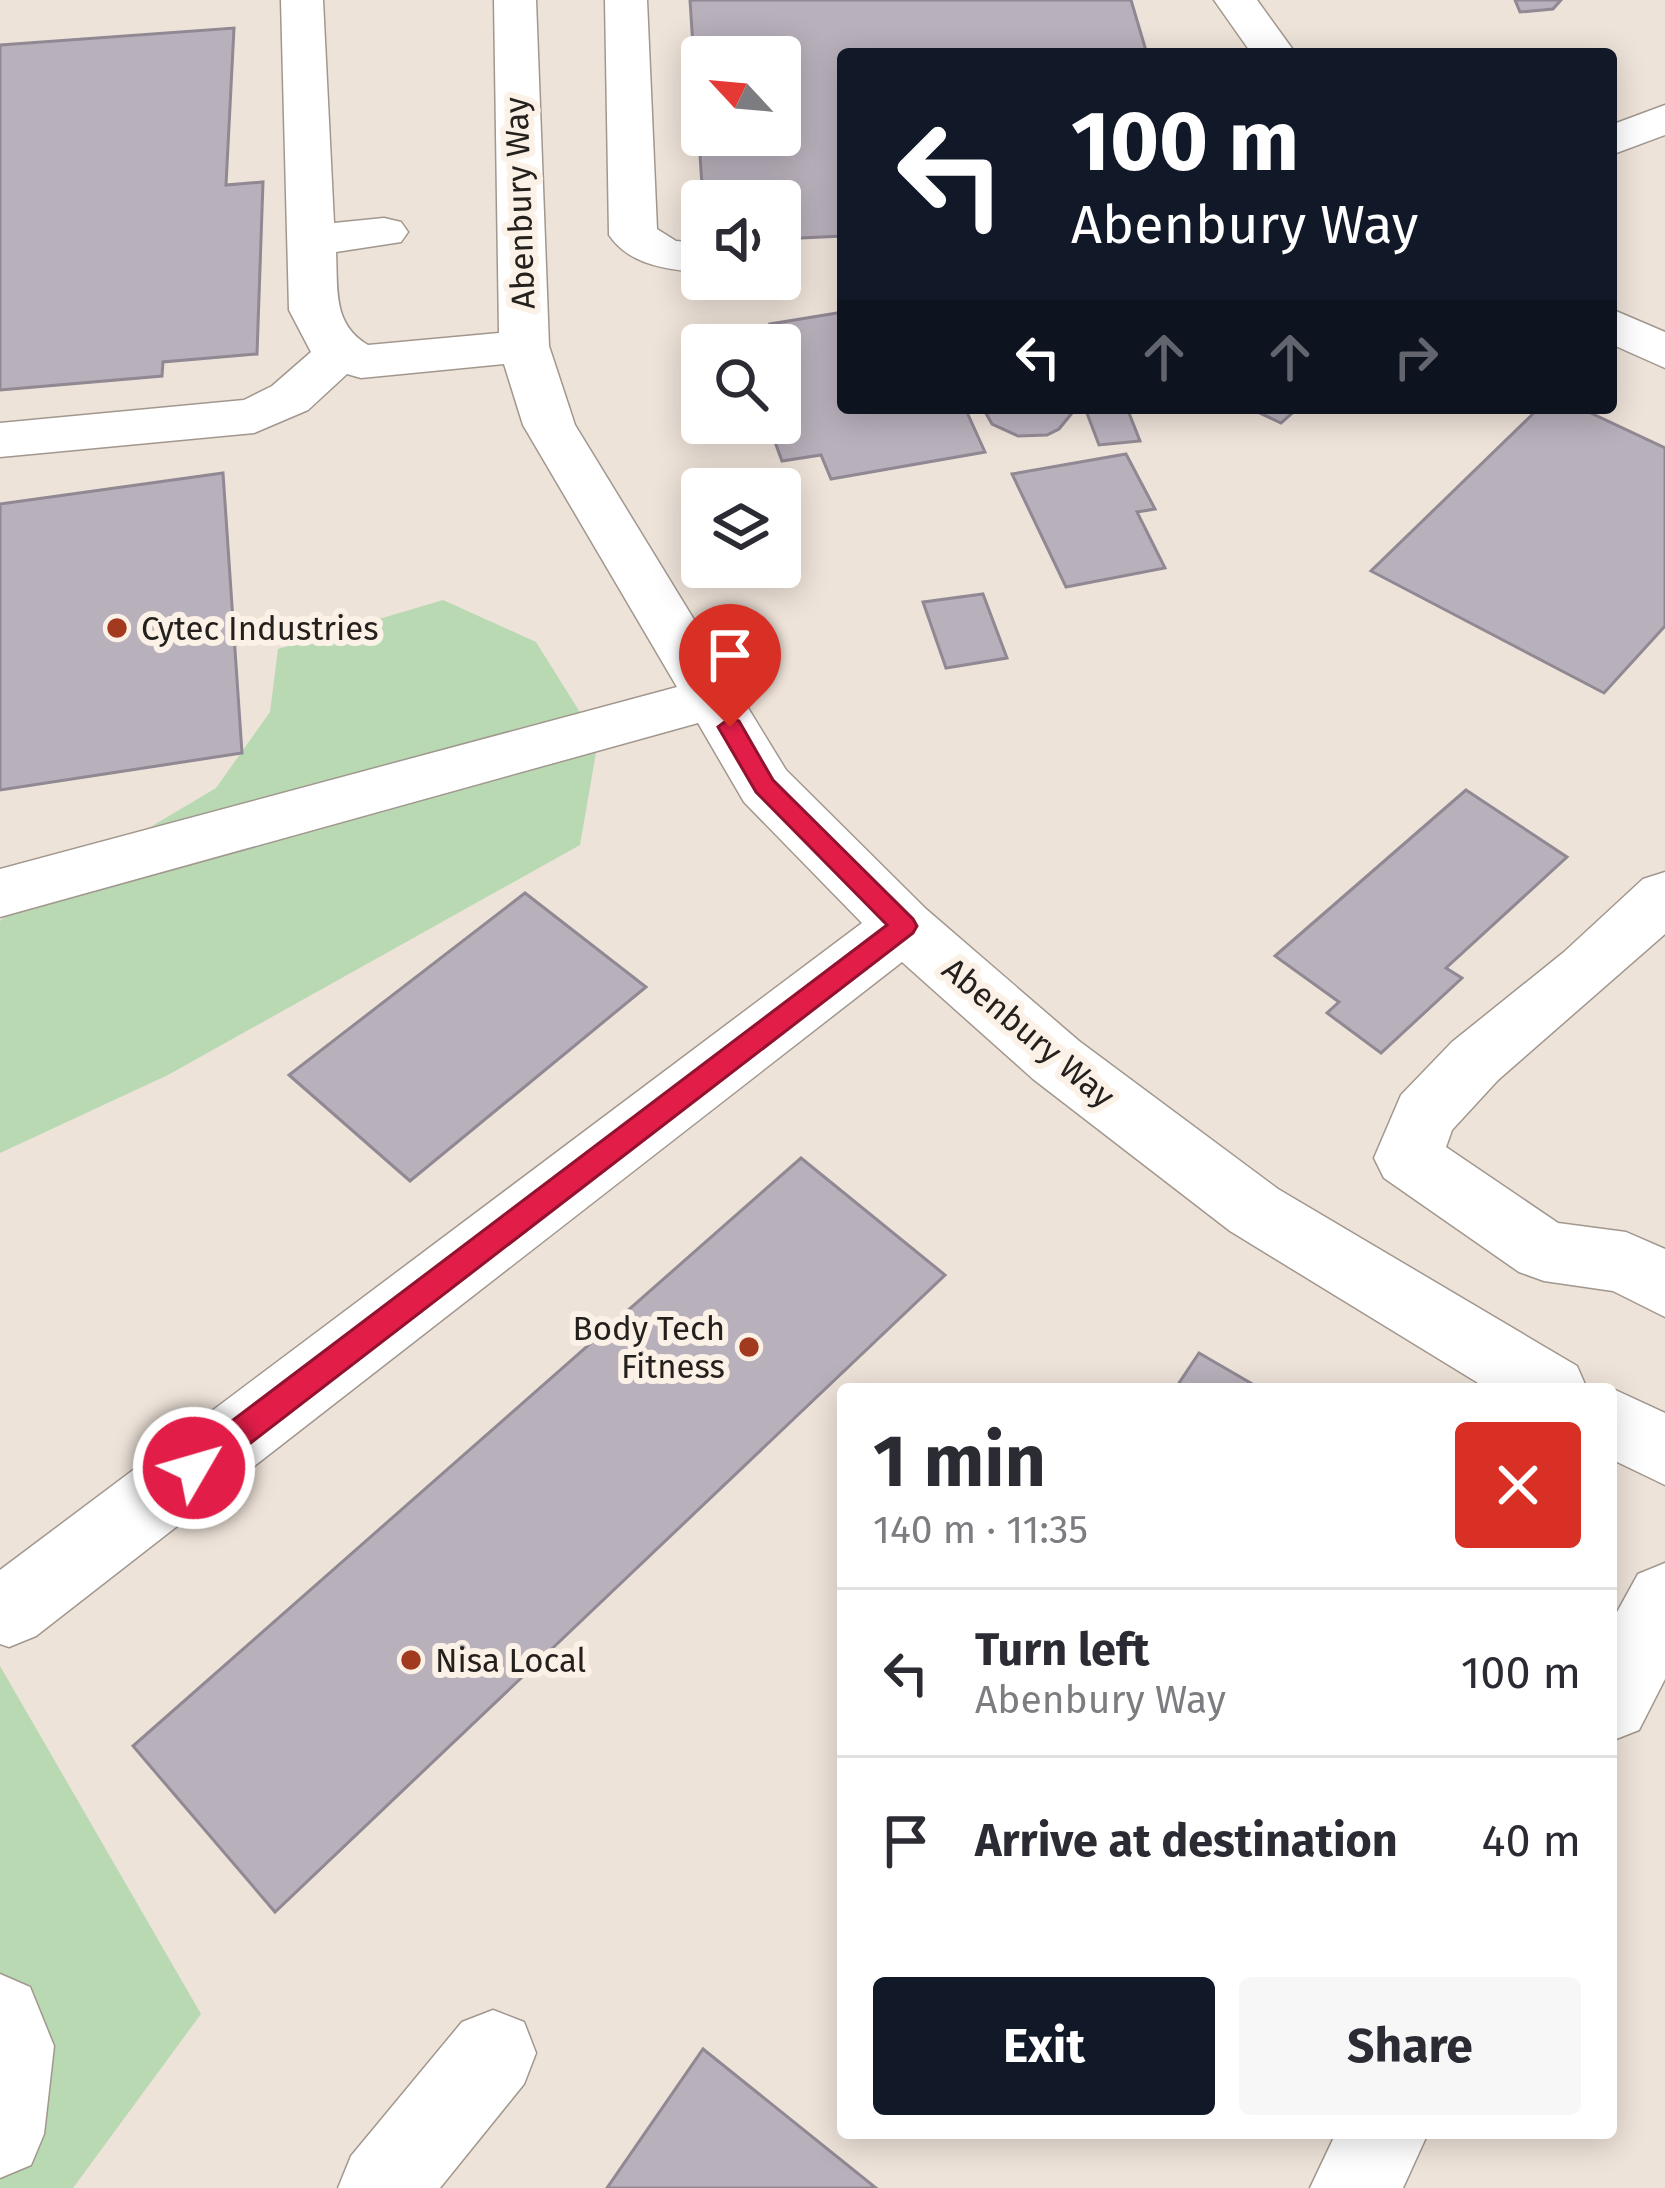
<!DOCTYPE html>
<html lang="en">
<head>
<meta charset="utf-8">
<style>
	:root { --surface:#fff; --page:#f7f7f7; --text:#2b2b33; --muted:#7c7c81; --line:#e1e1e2; --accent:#111827 }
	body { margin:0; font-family:"Fira Sans",sans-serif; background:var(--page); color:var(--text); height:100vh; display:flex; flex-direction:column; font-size:45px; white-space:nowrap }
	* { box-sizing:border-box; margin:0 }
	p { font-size:39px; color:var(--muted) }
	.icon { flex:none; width:66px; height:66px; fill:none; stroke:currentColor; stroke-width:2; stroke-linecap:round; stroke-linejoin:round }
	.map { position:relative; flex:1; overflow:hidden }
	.sheet { position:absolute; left:837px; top:1383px; width:780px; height:756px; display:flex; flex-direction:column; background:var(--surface); border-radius:12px; box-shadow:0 6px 30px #0003 }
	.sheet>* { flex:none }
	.guide { position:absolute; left:837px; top:48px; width:780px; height:366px; border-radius:12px; box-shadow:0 6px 30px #0003; background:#111827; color:#fff; overflow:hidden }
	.needle { width:78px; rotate:296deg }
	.buttons { position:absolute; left:681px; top:36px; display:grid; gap:24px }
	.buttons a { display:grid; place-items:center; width:120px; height:120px; border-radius:12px; background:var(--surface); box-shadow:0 6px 30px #0003; font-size:60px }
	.pin { position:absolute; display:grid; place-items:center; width:102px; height:102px; color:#fff; margin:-123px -51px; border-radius:50% 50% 50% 0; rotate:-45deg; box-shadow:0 0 12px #0007 }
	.pin .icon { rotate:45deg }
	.me { position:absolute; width:132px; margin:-66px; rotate:52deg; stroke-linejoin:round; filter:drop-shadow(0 0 9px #0008) }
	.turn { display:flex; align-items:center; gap:42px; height:252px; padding:0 36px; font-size:54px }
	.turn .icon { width:156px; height:156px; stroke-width:2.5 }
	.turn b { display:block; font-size:84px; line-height:102px }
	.lanes { display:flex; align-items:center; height:114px; padding:0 36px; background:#0003; justify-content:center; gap:60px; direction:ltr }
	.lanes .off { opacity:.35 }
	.round { display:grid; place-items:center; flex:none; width:126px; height:126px; border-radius:12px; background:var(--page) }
	.head { display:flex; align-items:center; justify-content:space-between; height:204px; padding:0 36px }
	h1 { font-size:72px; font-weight:700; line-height:90px }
	.primary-button { display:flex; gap:24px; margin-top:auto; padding:24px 36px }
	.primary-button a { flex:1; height:138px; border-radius:12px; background:var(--accent); color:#fff; font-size:48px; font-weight:700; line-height:138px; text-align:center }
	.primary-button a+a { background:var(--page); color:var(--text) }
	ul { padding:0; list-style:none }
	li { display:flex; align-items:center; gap:36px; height:168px; padding:0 36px; border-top:3px solid var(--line) }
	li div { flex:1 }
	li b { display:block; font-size:45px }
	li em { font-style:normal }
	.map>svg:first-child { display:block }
</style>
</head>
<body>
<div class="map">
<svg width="1665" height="2188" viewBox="0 0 1665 2188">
	<rect width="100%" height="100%" fill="#eee3d9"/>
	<g fill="#b9d9b3">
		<polygon points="443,600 536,642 598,741 580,845 168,1075 0,1153 0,921 14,908 216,788 270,712 278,649"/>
		<polygon points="0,1666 201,2014 73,2188 0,2188"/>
	</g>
	<g fill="#b8b0bb" stroke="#908893" stroke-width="3" fill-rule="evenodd">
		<path d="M690,0H1131L1147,54H843V236L780,239V201H703ZM702,57H780V135H702Z"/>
		<polygon points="1515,0 1561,0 1553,9 1520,12"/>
		<polygon points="234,28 226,185 263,182 257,354 163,362 162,376 0,390 0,45"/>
		<polygon points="843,312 843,408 965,408 985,452 831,479 821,455 782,461 768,423 780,423 780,375 790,373 770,324"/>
		<polygon points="983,408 1071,408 1072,413 1059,429 1047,435 1018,436 992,424"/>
		<polygon points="1085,408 1127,408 1140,441 1099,445"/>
		<polygon points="1249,408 1298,408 1281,423"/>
		<polygon points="1539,408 1580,408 1665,448 1665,626 1604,693 1371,571"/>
		<polygon points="1126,454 1155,509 1137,512 1165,568 1066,587 1012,474"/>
		<polygon points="223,473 242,753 0,790 0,504"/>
		<polygon points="983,594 1007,658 946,668 923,602"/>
		<polygon points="1466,790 1567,857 1446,968 1462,978 1381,1053 1327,1013 1339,1002 1275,956"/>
		<polygon points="525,893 646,987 410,1181 289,1075"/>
		<polygon points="801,1158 945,1275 275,1912 133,1746"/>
		<polygon points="1199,1353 1261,1389 1175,1389"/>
		<polygon points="703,2049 876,2188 607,2188"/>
	</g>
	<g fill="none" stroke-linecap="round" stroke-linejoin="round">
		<defs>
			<g id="minor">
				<path d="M281,0H323L334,223L384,218L401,222L408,232L401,242L336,252C338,289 332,324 368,345L499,333L494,0H536L549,346L575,425L786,770L926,909L1079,1041L1278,1189L1577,1366L1587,1389H1488L1230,1231L1033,1079L902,962L36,1636L9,1647L0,1644V1570L862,923L744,802L698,723L0,917V869L677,687L523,425L504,364L361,378L347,374L308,410L254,433L0,457V423L244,400L272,386L311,352L289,310Z"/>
				<path d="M605,0H647L657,229L676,241L702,243V273C668,269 630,266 609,235Z"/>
				<polygon points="1214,0 1257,0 1296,54 1252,54"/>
				<polygon points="1665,105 1665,135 1611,155 1611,125"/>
				<polygon points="1611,309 1665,332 1665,368 1611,344"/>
				<polygon points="1665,872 1665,934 1498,1080 1452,1130 1446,1147 1558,1223 1626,1232 1665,1249 1665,1317 1613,1291 1544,1281 1519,1272 1384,1178 1374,1158 1401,1095 1452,1042 1564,952 1643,879"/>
				<polygon points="1611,1388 1665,1413 1665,1485 1611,1459 1611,1389 1607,1389"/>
				<polygon points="1665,1563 1665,1679 1639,1730 1611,1741 1611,1623 1638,1574"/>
				<polygon points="0,1974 30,1987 54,2046 44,2134 31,2165 0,2178"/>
				<polygon points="493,2010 524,2022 536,2053 524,2084 440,2188 338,2188 351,2156 462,2022"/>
				<polygon points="1336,2133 1428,2133 1403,2188 1310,2188"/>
			</g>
		</defs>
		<use href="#minor" stroke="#a1978e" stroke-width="3"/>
		<use href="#minor" fill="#fff" fill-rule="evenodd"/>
	</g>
	<polygon fill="#e11d48" stroke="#92132f" stroke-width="3" points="730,718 739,721 773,780 913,919 917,926 913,933 205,1478 194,1482 183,1478 179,1468 183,1458 887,925 756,792 718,727"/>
	<g fill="#a23a20" stroke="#fbf1e6" stroke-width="4.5">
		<circle cx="117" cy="628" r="12"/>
		<circle cx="749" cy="1347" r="12"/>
		<circle cx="411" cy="1660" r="12"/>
	</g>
	<g text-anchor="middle" stroke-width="12" stroke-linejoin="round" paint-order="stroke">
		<g font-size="33" fill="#24201d" stroke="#fbf1e6">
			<text transform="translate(519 203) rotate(-92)" y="12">Abenbury Way</text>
			<text transform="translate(1029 1032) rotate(40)" y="12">Abenbury Way</text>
		</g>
		<g font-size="33" fill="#24201d" stroke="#fbf1e6" text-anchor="start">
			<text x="141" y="640">Cytec Industries</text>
			<text x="725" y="1340" text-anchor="end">Body Tech<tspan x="725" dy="38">Fitness</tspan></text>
			<text x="435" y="1672">Nisa Local</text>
		</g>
	</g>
</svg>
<div class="buttons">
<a><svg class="needle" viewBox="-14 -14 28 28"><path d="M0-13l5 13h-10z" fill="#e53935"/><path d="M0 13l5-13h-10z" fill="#7c7c81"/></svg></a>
<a><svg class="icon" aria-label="sound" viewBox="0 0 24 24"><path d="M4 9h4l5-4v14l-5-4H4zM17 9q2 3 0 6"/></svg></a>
<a><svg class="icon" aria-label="search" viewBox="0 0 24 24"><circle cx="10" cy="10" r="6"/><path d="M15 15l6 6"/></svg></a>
<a><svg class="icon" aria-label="layers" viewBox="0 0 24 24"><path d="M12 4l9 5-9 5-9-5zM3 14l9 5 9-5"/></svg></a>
</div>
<div class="pin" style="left:730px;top:727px;background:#d93025"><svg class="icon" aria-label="arrive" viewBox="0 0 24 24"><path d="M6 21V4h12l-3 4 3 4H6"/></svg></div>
<svg class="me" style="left:194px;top:1468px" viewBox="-20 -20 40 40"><circle r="17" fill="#e11d48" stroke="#fff" stroke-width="3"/><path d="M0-11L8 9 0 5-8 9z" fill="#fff"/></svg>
<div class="guide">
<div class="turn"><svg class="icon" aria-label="left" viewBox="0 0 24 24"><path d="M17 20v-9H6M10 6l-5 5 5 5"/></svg><div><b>100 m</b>Abenbury Way</div></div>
<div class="lanes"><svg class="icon" aria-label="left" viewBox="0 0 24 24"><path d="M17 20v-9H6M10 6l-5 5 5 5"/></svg><svg class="icon off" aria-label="ahead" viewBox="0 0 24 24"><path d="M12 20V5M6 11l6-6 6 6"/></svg><svg class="icon off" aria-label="ahead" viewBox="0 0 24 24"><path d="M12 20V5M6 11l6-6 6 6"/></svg><svg class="icon off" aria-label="right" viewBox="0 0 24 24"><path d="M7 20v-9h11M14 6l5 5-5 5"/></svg></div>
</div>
<section class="sheet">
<div class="head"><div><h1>1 min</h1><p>140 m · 11:35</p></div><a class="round" style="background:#d93025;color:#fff"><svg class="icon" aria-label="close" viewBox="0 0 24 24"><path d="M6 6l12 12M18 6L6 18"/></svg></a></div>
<ul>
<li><svg class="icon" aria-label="left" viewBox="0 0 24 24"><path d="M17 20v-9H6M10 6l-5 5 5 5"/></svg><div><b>Turn left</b><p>Abenbury Way</p></div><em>100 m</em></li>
<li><svg class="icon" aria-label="arrive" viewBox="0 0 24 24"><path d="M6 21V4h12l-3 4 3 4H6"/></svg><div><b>Arrive at destination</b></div><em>40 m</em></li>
</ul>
<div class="primary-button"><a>Exit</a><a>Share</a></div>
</section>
</div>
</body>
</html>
